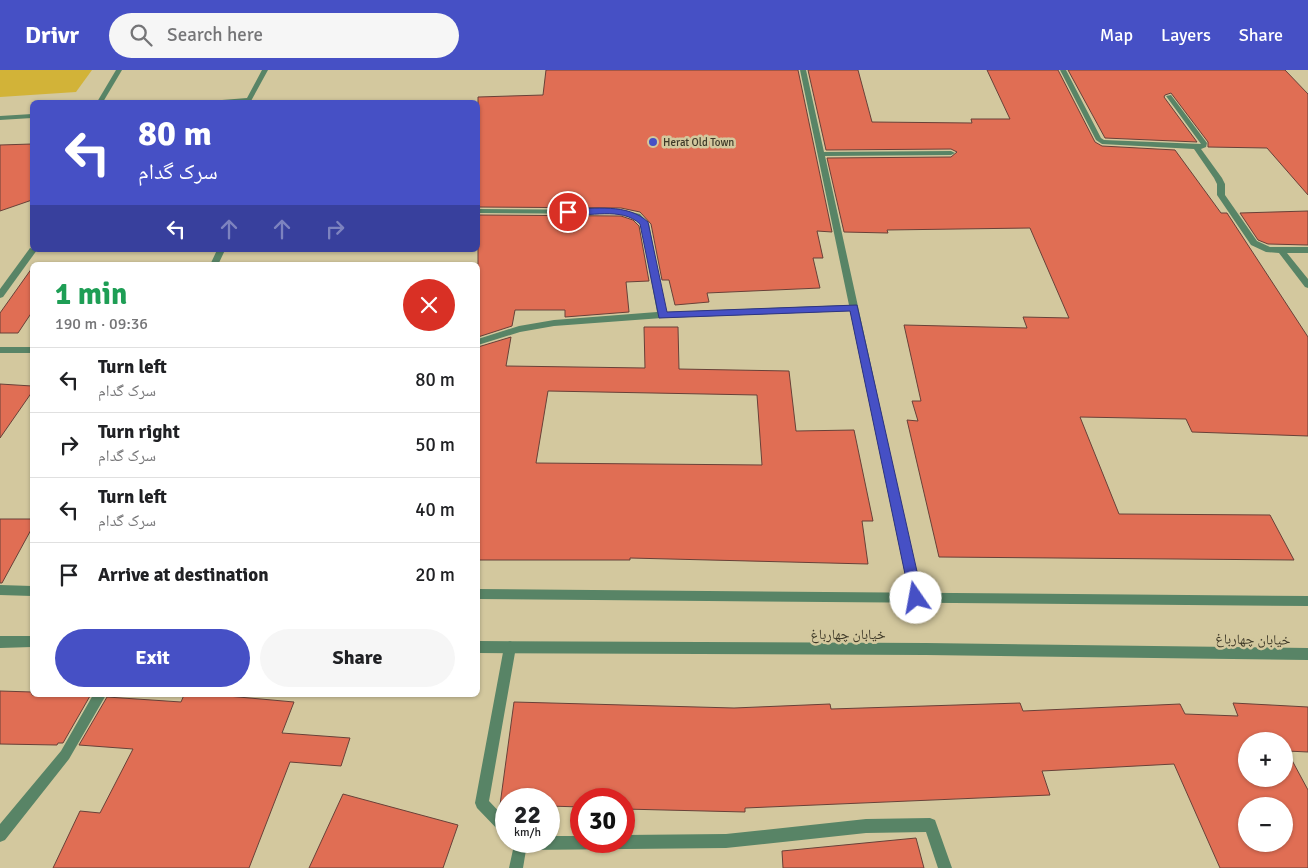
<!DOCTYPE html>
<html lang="en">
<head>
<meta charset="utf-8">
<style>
	:root { --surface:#fff; --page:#f6f6f6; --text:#202124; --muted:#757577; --line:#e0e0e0; --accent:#4650c5 }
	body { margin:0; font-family:Signika,"Noto Naskh Arabic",sans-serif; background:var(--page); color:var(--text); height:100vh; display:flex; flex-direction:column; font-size:19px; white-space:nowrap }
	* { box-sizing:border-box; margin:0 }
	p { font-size:16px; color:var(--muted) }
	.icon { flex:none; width:28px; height:28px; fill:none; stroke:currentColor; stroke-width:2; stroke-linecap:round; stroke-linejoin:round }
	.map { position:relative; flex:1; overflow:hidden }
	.details { position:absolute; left:30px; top:192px; width:450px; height:435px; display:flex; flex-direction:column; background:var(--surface); border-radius:8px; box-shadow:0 1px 4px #0004 }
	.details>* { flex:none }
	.top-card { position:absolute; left:30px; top:30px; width:450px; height:152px; border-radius:8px; box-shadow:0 1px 4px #0004; background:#4650c5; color:#fff; overflow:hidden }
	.fabs { position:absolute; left:1238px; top:662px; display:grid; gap:10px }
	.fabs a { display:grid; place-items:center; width:55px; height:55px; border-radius:50%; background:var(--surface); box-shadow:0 1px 4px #0004; font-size:25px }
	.speed { position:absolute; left:495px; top:718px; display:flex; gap:10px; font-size:25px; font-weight:700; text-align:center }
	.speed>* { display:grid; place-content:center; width:65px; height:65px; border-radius:50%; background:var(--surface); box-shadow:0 1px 4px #0004; line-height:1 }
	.speed small { font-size:12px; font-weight:400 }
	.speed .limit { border:8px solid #d22; background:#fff; color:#111 }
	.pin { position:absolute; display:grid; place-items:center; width:42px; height:42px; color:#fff; margin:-21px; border:2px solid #fff; border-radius:50%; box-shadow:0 1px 5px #0007 }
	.me { position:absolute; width:55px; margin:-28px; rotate:348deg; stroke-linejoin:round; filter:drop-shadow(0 0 4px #0008) }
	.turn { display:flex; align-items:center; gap:18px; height:105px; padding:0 25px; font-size:22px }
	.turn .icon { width:65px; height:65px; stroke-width:2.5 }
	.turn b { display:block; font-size:35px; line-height:42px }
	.lanes { display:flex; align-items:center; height:48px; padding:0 25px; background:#0003; justify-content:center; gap:25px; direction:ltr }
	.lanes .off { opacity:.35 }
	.round { display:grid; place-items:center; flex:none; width:52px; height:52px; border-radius:26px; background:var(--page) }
	.headline { display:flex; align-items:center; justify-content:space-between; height:85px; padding:0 25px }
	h1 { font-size:30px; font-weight:700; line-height:38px; color:#1e9e55 }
	.action { display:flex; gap:10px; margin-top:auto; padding:10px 25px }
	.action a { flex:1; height:58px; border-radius:30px; background:var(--accent); color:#fff; font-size:20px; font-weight:700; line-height:58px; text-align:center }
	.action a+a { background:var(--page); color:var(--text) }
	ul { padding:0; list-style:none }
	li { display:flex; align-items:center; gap:15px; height:65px; padding:0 25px; border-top:1px solid var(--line) }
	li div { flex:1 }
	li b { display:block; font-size:19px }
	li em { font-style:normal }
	header { display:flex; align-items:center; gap:30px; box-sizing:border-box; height:70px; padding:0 25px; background:var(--accent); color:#fff }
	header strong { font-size:24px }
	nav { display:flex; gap:28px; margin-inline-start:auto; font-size:18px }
	.search { width:350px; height:45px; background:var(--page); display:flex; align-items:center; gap:12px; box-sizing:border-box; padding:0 18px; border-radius:28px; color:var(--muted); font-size:19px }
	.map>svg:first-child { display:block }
</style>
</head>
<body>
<header>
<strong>Drivr</strong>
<div class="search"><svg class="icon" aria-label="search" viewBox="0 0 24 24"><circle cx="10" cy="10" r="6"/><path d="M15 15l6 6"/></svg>Search here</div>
<nav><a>Map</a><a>Layers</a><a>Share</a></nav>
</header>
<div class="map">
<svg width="1308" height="798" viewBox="0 0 1308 798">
	<rect width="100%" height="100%" fill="#d3c89e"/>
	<polygon fill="#d2b338" points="0,0 92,0 76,22 0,27"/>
	<g fill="#e06e54" stroke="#684138" fill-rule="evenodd">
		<polygon points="546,0 798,0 832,162 817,161 823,188 813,188 820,218 707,223 709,232 675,235 669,210 662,210 651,154 640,142 621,138 478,137 478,27 543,25"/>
		<polygon points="808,0 858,0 872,52 972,53 971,49 1010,49 987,0 1058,0 1095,72 1102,76 1175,80 1221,143 1227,143 1308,267 1308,366 1192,362 1186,349 1080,347 1119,444 1270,445 1294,490 939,487 907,350 918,351 912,331 921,331 904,255 1027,258 1023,247 1069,248 1030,158 887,160 888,163 844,162 827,88 951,87 957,82 951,79 826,80"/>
		<polygon points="1068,0 1285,0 1308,24 1308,125 1267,78 1208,77 1208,72 1171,23 1165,25 1164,27 1197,72 1105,68"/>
		<polygon points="32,74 32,130 0,141 0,75"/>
		<polygon points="1308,141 1308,175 1268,174 1258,170 1240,143"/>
		<polygon points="478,145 621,146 633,150 639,156 649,211 626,212 629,242 565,247 565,240 515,240 512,256 478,267"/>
		<polygon points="32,198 32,242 18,263 0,263 0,243"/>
		<path d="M644,257H678L679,299L789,301L796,361L854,360L873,451H862L868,494L630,488V490H478V277L511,267L506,296L645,298ZM548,321L757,325L762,395L536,393Z"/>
		<polygon points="0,314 32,316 32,322 0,368"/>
		<polygon points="0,449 32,449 32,458 2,513 0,513"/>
		<polygon points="0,621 32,622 32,625 90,626 63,673 58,673 57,675 0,674"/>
		<polygon points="184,625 216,625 294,632 282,663 350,668 341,696 290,692 249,798 53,798 80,741 100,743 133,679 79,675 107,627 181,632"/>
		<path d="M514,632L734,638L830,634L831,639L1020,633L1023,641L1180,634L1185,644L1238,646L1233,633L1308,637V682L1287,681L1308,720V798H1220L1174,694L1042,701L1050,725L745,738V742L624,739V729H581V737L549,736V729H506V735H500ZM1246,671H1284V709H1246ZM1246,736H1284V774H1246Z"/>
		<polygon points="343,724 458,755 443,798 309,798"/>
		<polygon points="916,768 924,798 783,798 782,781"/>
	</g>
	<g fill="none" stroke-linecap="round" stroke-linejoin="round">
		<g fill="#588466" fill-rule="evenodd">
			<polygon points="800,0 806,0 824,82 951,81 955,83 951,85 825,86 922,528 920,532 916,533 912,532 910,528 850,241 662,248 554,256 520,262 478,275 478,269 519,256 554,250 657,242 641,155 634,148 621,144 478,143 478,139 621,140 640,144 649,154 666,242 849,235"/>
			<polygon points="1060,0 1066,0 1101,68 1104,70 1201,74 1166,26 1171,25 1207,73 1206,77 1201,79 1222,108 1225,114 1225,125 1257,171 1270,177 1308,177 1308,183 1287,183 1308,209 1308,218 1305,217 1279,183 1266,182 1251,175 1217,125 1217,114 1214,108 1194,79 1102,74 1096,70"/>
			<polygon points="217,180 225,180 218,195 210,195"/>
			<rect x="0" y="277" width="32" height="6"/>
			<polygon points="510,571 514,573 516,577 489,731 506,749 506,765 501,763 477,738 475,733 504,577 506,573"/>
			<polygon points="93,625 106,625 69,689 5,770 0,772 0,754 61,681"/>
			<polygon points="930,748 935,750 952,798 938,798 926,762 866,763 726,778 526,780 523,798 509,798 514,775 512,771 549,771 549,766 581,766 581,771 624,771 624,765 726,764 866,749"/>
		</g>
		<g fill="#588466" fill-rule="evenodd">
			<polygon points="116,0 122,0 103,32 97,32"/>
			<polygon points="262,0 268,0 251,31 219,32 222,30 247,28"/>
			<polygon points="32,44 32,48 0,50 0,46"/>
			<polygon points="30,178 37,180 3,227 0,228 0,219"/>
			<polygon points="0,515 32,516 32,526 0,525"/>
			<polygon points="478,519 1308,526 1308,536 478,529"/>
			<polygon points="0,566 32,566 32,577 0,578"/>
			<polygon points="478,571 926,573 1308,578 1308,590 926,585 478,583"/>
		</g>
	</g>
	<path fill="#4650c5" stroke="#2e3480" d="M568,139C594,139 628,133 648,152L667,242L857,235L923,528L921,532L916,534L912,532L910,528L850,241L659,248L640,154C621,136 589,148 565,144L564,142Z"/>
	<circle fill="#4650c5" stroke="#d3c89e" stroke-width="2" cx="653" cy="72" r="5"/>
	<g text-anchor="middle" stroke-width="5" stroke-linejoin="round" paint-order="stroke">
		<g font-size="11" fill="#3e3928" stroke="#d3c89e" text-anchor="start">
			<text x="663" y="76">Herat Old Town</text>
		</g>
		<g font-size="14" fill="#3e3928" stroke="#d3c89e">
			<text x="848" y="569">خیابان چهارباغ</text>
			<text transform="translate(1253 569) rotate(1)" y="5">خیابان چهارباغ</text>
		</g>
	</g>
</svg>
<div class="fabs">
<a>+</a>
<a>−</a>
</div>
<div class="speed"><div>22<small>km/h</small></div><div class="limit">30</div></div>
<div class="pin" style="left:568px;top:142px;background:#d93025"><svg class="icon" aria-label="arrive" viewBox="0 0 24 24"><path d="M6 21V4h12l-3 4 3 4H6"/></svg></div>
<svg class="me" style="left:916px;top:528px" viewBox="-20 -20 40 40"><circle r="19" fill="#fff"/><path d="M0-13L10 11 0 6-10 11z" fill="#4650c5"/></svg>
<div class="top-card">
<div class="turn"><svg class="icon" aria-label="left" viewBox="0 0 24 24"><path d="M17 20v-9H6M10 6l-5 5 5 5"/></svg><div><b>80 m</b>سرک گدام</div></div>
<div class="lanes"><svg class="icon" aria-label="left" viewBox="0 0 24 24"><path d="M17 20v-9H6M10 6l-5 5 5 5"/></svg><svg class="icon off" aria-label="ahead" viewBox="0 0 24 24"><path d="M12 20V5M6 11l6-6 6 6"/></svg><svg class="icon off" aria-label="ahead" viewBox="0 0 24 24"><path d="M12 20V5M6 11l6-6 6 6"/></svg><svg class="icon off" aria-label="right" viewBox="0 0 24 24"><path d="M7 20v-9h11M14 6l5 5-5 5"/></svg></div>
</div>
<section class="details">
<div class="headline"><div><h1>1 min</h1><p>190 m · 09:36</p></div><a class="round" style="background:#d93025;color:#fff"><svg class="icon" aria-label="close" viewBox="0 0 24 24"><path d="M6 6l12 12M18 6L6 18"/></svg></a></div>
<ul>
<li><svg class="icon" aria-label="left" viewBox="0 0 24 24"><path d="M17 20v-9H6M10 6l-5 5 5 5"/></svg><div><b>Turn left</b><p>سرک گدام</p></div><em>80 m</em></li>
<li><svg class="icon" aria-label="right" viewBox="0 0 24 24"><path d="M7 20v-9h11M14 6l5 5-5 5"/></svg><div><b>Turn right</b><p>سرک گدام</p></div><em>50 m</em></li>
<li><svg class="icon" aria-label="left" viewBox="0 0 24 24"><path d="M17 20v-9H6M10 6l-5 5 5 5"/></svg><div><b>Turn left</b><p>سرک گدام</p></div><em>40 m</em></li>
<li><svg class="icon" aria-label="arrive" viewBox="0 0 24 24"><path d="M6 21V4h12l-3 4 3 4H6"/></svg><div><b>Arrive at destination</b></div><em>20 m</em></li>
</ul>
<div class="action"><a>Exit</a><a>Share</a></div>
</section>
</div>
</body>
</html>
